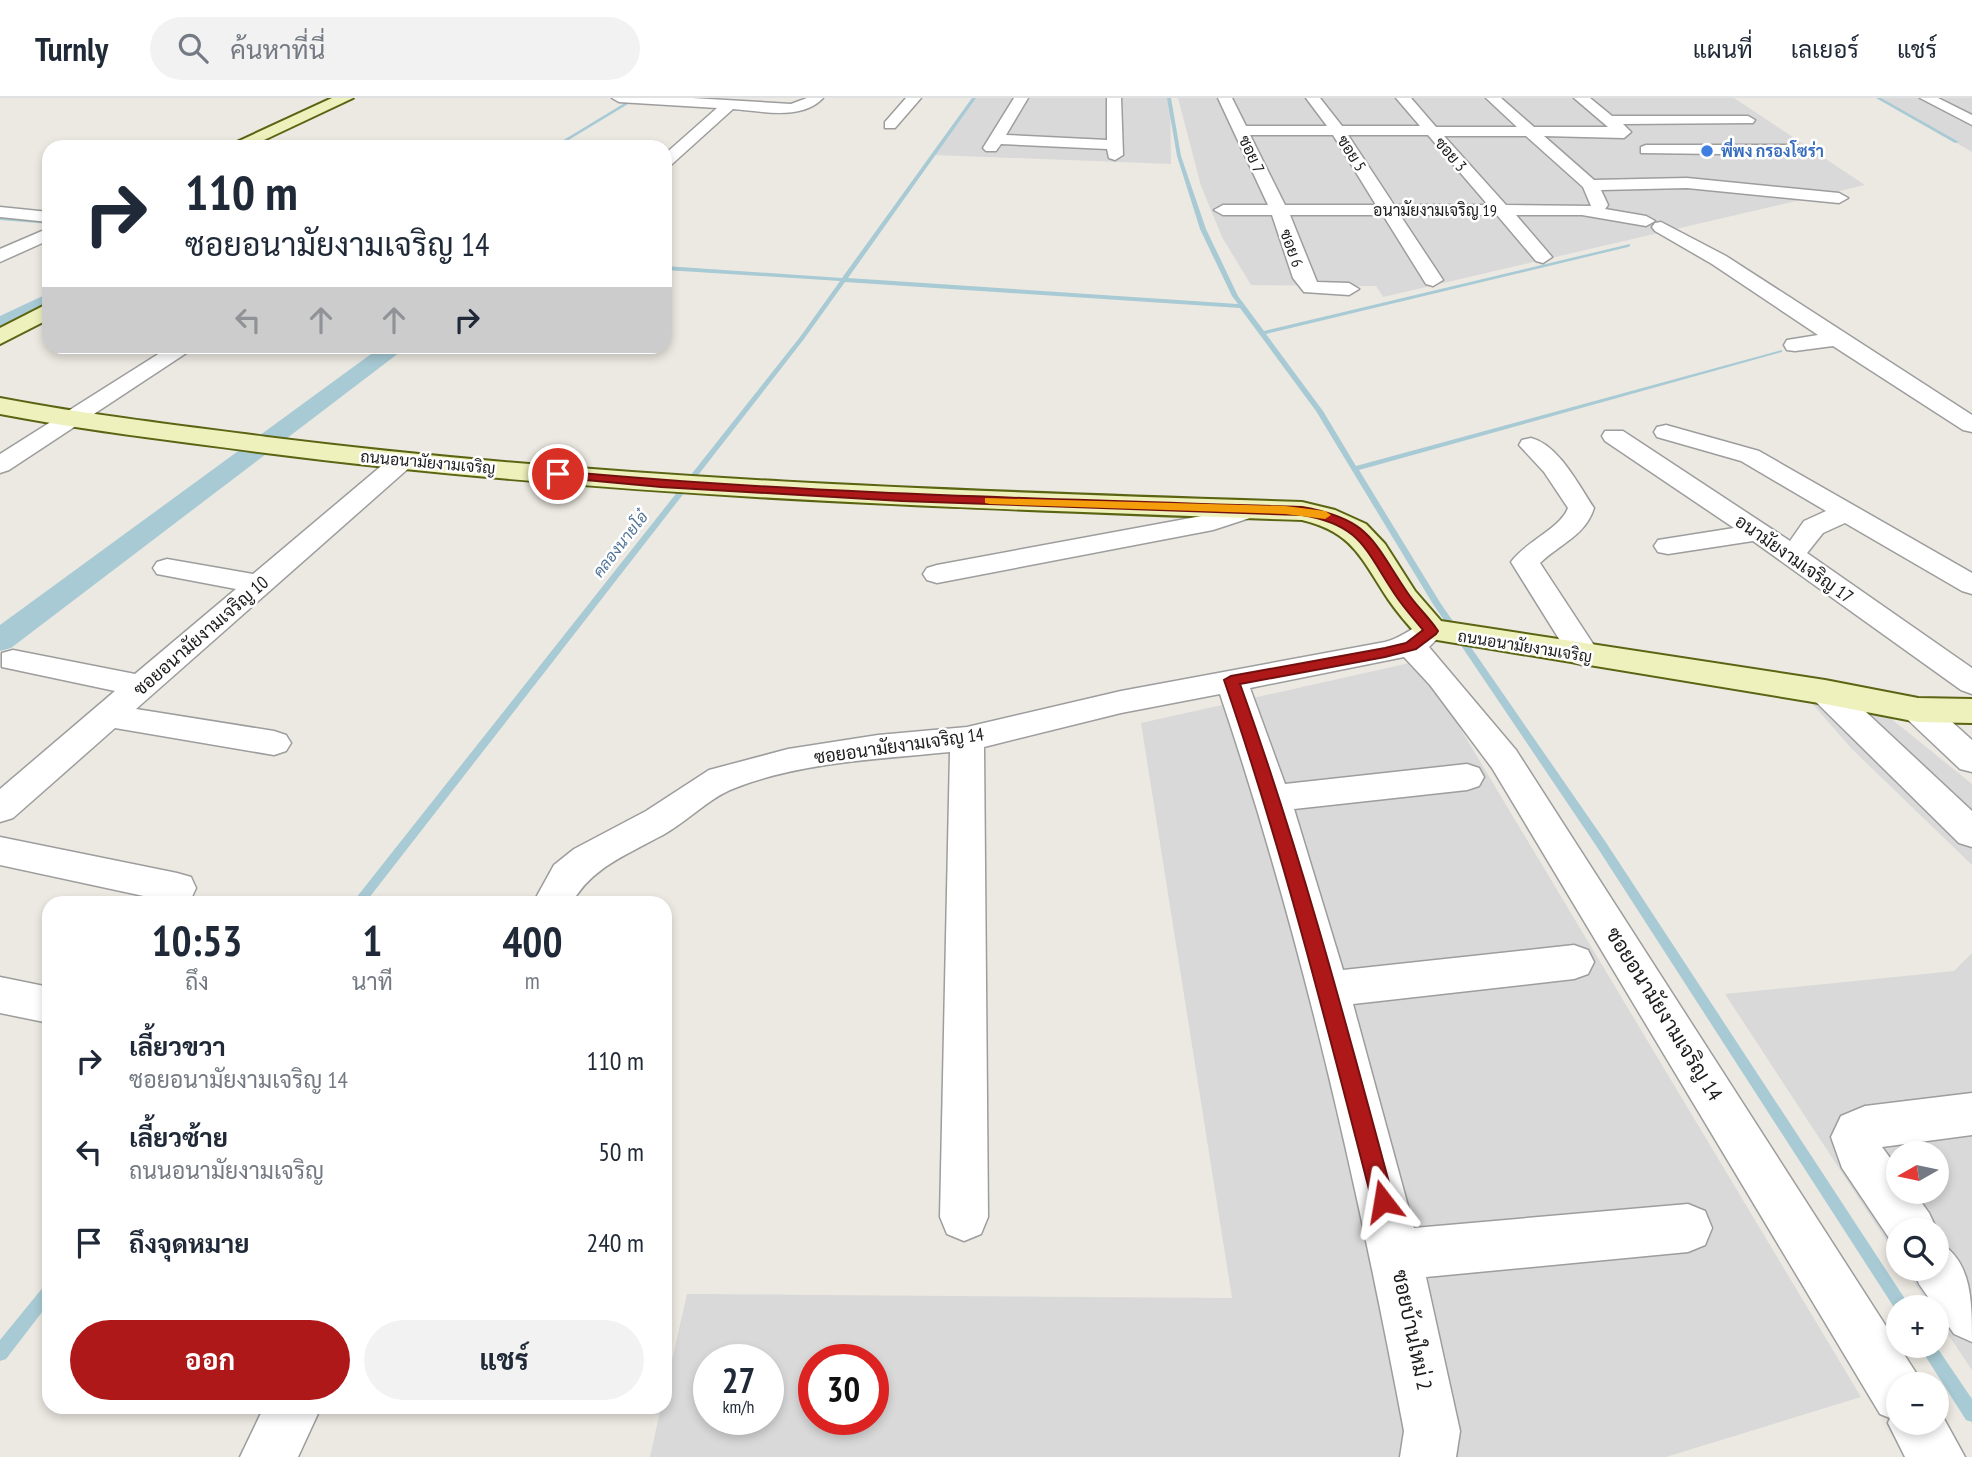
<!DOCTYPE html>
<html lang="th">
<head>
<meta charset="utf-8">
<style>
	:root { --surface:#fff; --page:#f2f2f3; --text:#1f2937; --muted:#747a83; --line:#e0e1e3; --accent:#af1819 }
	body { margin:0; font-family:"PT Sans Narrow",Sarabun,sans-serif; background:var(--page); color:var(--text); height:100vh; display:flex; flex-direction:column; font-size:26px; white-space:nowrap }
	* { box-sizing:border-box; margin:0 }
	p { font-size:23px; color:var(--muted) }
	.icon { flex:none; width:38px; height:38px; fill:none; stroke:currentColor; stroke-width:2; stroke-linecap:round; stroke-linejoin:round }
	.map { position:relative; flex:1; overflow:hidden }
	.drawer { position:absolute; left:42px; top:798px; width:630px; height:518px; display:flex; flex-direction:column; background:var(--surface); border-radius:21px; box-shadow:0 4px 10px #0003 }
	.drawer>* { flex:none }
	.top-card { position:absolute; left:42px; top:42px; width:630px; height:214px; border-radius:21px; box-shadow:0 4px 10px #0003; background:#fff; color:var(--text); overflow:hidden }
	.needle { width:46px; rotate:261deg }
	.tools { position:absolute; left:1886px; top:1043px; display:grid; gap:14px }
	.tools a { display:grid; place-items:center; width:63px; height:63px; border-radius:50%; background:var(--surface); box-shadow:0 4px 10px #0003; font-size:35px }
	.speed { position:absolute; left:693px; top:1246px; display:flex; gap:14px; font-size:35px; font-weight:700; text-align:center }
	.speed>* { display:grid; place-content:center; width:91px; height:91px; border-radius:50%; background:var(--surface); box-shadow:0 4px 10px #0003; line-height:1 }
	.speed small { font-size:18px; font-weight:400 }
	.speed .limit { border:10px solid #d22; background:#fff; color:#111 }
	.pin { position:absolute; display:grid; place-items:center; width:60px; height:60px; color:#fff; margin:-30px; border:4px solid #fff; border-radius:50%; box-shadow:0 2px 7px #0007 }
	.me { position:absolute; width:77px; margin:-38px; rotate:346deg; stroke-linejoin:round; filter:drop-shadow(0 0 5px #0008) }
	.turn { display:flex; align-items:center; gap:24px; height:147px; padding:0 28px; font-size:32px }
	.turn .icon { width:91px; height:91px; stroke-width:2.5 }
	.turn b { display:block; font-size:49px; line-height:60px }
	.lanes { display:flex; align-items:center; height:66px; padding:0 28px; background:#0003; justify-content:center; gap:35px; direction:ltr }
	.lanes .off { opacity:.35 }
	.eta { display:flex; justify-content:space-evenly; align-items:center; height:119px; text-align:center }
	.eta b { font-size:42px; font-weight:700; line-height:49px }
	.cta { display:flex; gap:14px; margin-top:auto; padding:14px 28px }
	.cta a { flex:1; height:80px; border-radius:42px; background:var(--accent); color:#fff; font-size:28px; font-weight:700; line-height:80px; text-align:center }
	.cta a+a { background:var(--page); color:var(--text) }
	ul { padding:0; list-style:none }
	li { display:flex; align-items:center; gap:21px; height:91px; padding:0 28px }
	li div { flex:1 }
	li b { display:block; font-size:26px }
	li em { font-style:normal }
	header { display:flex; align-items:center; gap:42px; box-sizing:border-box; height:98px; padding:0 35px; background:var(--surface); border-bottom:2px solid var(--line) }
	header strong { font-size:33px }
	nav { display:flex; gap:38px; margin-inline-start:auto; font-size:24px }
	.search { width:490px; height:63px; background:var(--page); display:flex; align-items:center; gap:18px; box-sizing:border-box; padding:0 24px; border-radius:38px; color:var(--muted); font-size:26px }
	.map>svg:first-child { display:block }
</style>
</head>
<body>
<header>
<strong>Turnly</strong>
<div class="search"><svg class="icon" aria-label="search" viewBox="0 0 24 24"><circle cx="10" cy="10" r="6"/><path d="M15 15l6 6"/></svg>ค้นหาที่นี่</div>
<nav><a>แผนที่</a><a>เลเยอร์</a><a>แชร์</a></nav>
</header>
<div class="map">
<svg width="1972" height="1359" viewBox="0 0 1972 1359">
	<rect width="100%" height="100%" fill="#ece9e2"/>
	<g fill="#dad9d9" fill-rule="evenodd">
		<polygon points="973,0 1170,0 1171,66 934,57"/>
		<polygon points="1178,0 1734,0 1865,87 1383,199 1376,188 1251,187 1222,139 1201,88"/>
		<polygon points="1879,0 1972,0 1972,54 1904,14"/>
		<path d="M1414,564L1442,600L1861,1299L1666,1359H650L661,1309H665V1293L687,1196L1232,1200L1141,625ZM709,1262H768V1321H709ZM814,1262H873V1321H814Z"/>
		<polygon points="1809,602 1884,615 1972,686 1972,767 1852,651"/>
		<path d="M1972,855V1272L1937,1220V1209H1930L1905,1171H1937V1132H1899V1162L1725,896L1954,873ZM1899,1055H1937V1094H1899Z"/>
	</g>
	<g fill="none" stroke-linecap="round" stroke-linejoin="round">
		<g fill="#a8cad4" fill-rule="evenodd">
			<polygon points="633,0 638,0 557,49 552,49"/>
			<polygon points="972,0 976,0 848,180 1238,206 1232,198 1200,131 1177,58 1167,0 1171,0 1181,58 1206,131 1238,198 1264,233 1630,146 1630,148 1628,149 1266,236 1323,313 1356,368 1782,252 1782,254 1359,372 1441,506 1605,743 1907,1204 1910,1209 1899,1209 1899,1215 1897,1214 1597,749 1433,506 1316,313 1240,210 845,184 804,241 365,805 352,805 800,239 840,183 665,172 665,168 842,180"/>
			<polygon points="1876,0 1881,0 1959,44 1955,45"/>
			<polygon points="0,118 49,122 49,126 0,122"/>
			<polygon points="49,1185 49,1205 6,1261 0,1263 0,1242 44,1188"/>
			<polygon points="1919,1248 1936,1248 1972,1301 1972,1324 1966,1322"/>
		</g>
		<g fill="#a8cad4" fill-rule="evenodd">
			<polygon points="49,195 49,210 0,234 0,218"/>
			<polygon points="382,248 408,248 11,550 0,553 0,527"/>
		</g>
		<defs>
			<g id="street">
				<path d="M612,0H692L791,6L807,0H823C802,23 761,13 733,11L671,67L665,69V56L717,10L619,4Z"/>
				<polygon points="906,0 921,0 895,30 885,30 885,24"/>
				<polygon points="1014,0 1028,0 1006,37 1107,42 1107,0 1121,0 1123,57 1115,62 1109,60 1107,51 1001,46 996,53 986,53 983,50"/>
				<path d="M1218,0H1232L1246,28H1327L1306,0H1320L1342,28H1420L1396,0H1411L1436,29H1517L1486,0H1501L1534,29H1608L1574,0H1590L1612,18H1748L1755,22L1753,25L1623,26L1631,34L1624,40L1544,38L1594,82L1687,80L1839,95L1848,100L1839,105L1687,90L1601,92L1608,107L1605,111L1646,118L1655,123L1646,128L1582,117H1516L1552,159L1543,165L1536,163L1497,117H1400L1443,182L1433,188L1426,186L1383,117H1290L1317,184L1349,185L1359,191L1349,197L1304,194L1293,180L1272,117H1223L1214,112L1223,107H1268ZM1250,37H1333L1376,107H1285ZM1348,37H1428L1488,107H1394ZM1444,38H1526L1583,89L1591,108L1506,107Z"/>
				<polygon points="1920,0 1938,0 1972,17 1972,27"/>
				<polygon points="1646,47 1797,47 1805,52 1797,57 1641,55 1641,49"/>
				<polygon points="0,109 49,114 49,124 0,119"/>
				<polygon points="1661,124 1726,158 1972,317 1972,334 1963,332 1833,248 1795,253 1787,252 1784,247 1787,242 1818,237 1712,166 1655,133 1652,129 1655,125"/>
				<polygon points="49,130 49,142 0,164 0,151"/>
				<polygon points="171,248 197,248 9,372 0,375 0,356"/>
				<polygon points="1666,327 1759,353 1972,475 1972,496 1962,493 1845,425 1823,435 1807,455 1972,570 1972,596 1961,592 1753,443 1668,456 1658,454 1654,448 1658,442 1734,430 1605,343 1602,338 1605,333 1623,333 1790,443 1804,423 1826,413 1741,363 1657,339 1654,334 1657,329"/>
				<path d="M1531,340C1559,347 1579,388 1594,410C1585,438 1561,445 1540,465L1601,558L1596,565L1585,568L1574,565L1511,464C1526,443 1560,431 1568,410L1544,374L1519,347L1522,342Z"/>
				<polygon points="401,356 410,359 414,364 410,369 136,611 274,633 286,637 291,645 286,653 274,657 115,630 13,720 0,724 0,691 115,593 2,569 2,555 13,552 135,576 236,491 157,476 153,470 157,464 167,461 253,476 392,359"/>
				<polygon points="1250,403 1259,405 1263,411 1259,417 1213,432 937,485 927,482 923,476 927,470 937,467 1207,417"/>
				<path d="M1431,522L1442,525L1446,532L1429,549L1516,652L1918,1278L1922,1286H1899V1325H1937V1308L1965,1359H1905L1888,1325L1890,1320L1880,1316L1492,670L1430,587L1404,559L1250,590L1285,686L1467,666L1479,670L1484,679L1479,688L1467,692L1294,711L1343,872L1574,847L1588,852L1594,864L1588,876L1574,881L1353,906L1414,1130L1688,1106L1705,1113L1712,1130L1705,1147L1688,1154L1426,1179L1460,1333L1456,1359H1400L1404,1333C1357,1084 1301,836 1220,596L1121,615L984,649L988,1119L981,1136L964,1143L947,1136L940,1119L950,654C879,661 801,664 735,690C708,700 685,726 659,739C626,757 590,771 572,805H533L554,767L574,751L646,713L709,672L788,651L878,637L967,629L1121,593L1385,544C1403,540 1414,527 1431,522Z"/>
				<polygon points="1825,583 1836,586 1972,713 1972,749 1959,745 1814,602 1809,594 1814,586"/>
				<polygon points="1918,601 1930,604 1972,642 1972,674 1960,671 1906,620 1902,612 1906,604"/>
				<polygon points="0,739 177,775 191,779 196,790 191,801 176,805 0,767"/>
				<polygon points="0,879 49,889 49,925 0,915"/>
				<polygon points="1972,995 1972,1037 1882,1049 1899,1072 1899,1094 1914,1094 1929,1115 1937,1132 1899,1132 1899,1151 1895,1149 1842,1070 1831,1039 1841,1018 1865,1008"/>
				<path d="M1937,1143C1972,1162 1972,1202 1972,1244L1954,1236L1919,1186L1913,1171H1937Z"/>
				<polygon points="264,1309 321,1309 298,1359 240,1359"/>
			</g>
			<g id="secondary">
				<polygon points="332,0 353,0 249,49 226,49"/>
				<polygon points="49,205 49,221 0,246 0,230"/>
				<path d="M0,300C88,317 177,327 267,339C610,382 956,393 1302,404L1335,412L1366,426L1385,446L1415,493L1441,523L1825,582L1918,600L1972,601V625L1918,624L1825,606L1419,539C1408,527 1397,514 1388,501C1361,460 1353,434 1302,422C956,410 610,399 266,355C177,343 88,333 0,316Z"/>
			</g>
		</defs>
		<use href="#street" stroke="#9d9d9d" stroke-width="3"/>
		<use href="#secondary" stroke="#5b6412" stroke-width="4"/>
		<use href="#street" fill="#fff" fill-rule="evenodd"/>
		<use href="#secondary" fill="#eef1bc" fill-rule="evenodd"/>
	</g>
	<path fill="#af1819" stroke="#721010" stroke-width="2" d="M558,373C805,396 1054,401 1302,409C1370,421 1372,442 1407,494C1416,508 1429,519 1438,533L1436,536L1416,551L1385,559L1240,586C1301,755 1347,929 1394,1103L1390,1111L1383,1114L1375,1111L1372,1103C1327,928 1283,753 1224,582L1231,578L1385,550L1406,545L1423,532C1414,521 1404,510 1396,498C1365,452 1362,427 1302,417L902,403L661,389L554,379V374Z"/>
	<polygon fill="#f59e0b" points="985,400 1285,408 1325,413 1331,417 1325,421 1285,416 990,406 985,405"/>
	<circle fill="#3f7fe0" stroke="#fff" stroke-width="2.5" cx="1707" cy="53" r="7"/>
	<g text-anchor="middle" stroke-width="5" stroke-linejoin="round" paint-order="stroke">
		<g font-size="16" font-weight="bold" fill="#366cbe" stroke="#fff" text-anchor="start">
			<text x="1721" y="59">พี่พง กรองโซร่า</text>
		</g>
		<g font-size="16" fill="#1c1c1c" stroke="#fff">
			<text transform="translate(1352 55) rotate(58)" y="6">ซอย 5</text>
			<text transform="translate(1252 56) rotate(65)" y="6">ซอย 7</text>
			<text transform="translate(1451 56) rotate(49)" y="6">ซอย 3</text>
			<text x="1435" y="118">อนามัยงามเจริญ 19</text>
			<text transform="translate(1292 150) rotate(70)" y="6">ซอย 6</text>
			<text transform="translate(428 364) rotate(5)" y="6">ถนนอนามัยงามเจริญ</text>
			<text transform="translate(1525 548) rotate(9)" y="6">ถนนอนามัยงามเจริญ</text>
		</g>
		<g font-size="16" font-style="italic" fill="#527598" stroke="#fff">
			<text transform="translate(620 446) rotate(-52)" y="6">คลองนายโอ๋</text>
		</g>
		<g font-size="18" fill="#1c1c1c" stroke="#fff">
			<text transform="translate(1794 461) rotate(35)" y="6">อนามัยงามเจริญ 17</text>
			<text transform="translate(201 538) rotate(-41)" y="6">ซอยอนามัยงามเจริญ 10</text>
			<text transform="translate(899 648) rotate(-8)" y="6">ซอยอนามัยงามเจริญ 14</text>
		</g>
		<g font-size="21" fill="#1c1c1c" stroke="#fff">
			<text transform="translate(1664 916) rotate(58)" y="7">ซอยอนามัยงามเจริญ 14</text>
			<text transform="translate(1412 1232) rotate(78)" y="7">ซอยบ้านใหม่ 2</text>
		</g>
	</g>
</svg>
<div class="tools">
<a><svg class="needle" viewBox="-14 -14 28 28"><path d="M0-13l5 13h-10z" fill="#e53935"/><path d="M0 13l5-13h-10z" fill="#747a83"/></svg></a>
<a><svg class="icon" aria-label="search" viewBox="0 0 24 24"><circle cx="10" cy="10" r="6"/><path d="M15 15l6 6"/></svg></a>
<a>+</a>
<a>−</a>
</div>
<div class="speed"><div>27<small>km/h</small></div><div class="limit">30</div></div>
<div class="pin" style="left:558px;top:376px;background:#d93025"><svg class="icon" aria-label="arrive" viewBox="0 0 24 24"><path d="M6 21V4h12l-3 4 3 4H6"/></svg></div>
<svg class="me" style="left:1383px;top:1103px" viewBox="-20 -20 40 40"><path d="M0-17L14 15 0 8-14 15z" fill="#af1819" stroke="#fff" stroke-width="4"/></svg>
<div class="top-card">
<div class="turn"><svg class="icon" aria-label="right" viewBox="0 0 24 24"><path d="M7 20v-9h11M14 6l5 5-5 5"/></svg><div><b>110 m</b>ซอยอนามัยงามเจริญ 14</div></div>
<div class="lanes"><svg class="icon off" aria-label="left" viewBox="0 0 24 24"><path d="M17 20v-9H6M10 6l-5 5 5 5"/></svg><svg class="icon off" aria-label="ahead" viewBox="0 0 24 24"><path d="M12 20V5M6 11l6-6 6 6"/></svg><svg class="icon off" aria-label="ahead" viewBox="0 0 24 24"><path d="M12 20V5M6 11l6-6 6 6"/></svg><svg class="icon" aria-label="right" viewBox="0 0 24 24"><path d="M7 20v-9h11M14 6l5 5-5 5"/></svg></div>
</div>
<section class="drawer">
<div class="eta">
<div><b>10:53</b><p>ถึง</p></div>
<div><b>1</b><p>นาที</p></div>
<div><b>400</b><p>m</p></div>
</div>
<ul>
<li><svg class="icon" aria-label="right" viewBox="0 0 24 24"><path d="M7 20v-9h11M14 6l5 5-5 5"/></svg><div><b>เลี้ยวขวา</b><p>ซอยอนามัยงามเจริญ 14</p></div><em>110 m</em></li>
<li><svg class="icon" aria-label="left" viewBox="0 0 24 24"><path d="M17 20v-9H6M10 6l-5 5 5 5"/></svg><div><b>เลี้ยวซ้าย</b><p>ถนนอนามัยงามเจริญ</p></div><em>50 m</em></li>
<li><svg class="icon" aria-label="arrive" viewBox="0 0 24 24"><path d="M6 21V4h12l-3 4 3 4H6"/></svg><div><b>ถึงจุดหมาย</b></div><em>240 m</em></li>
</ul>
<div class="cta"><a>ออก</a><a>แชร์</a></div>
</section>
</div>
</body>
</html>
